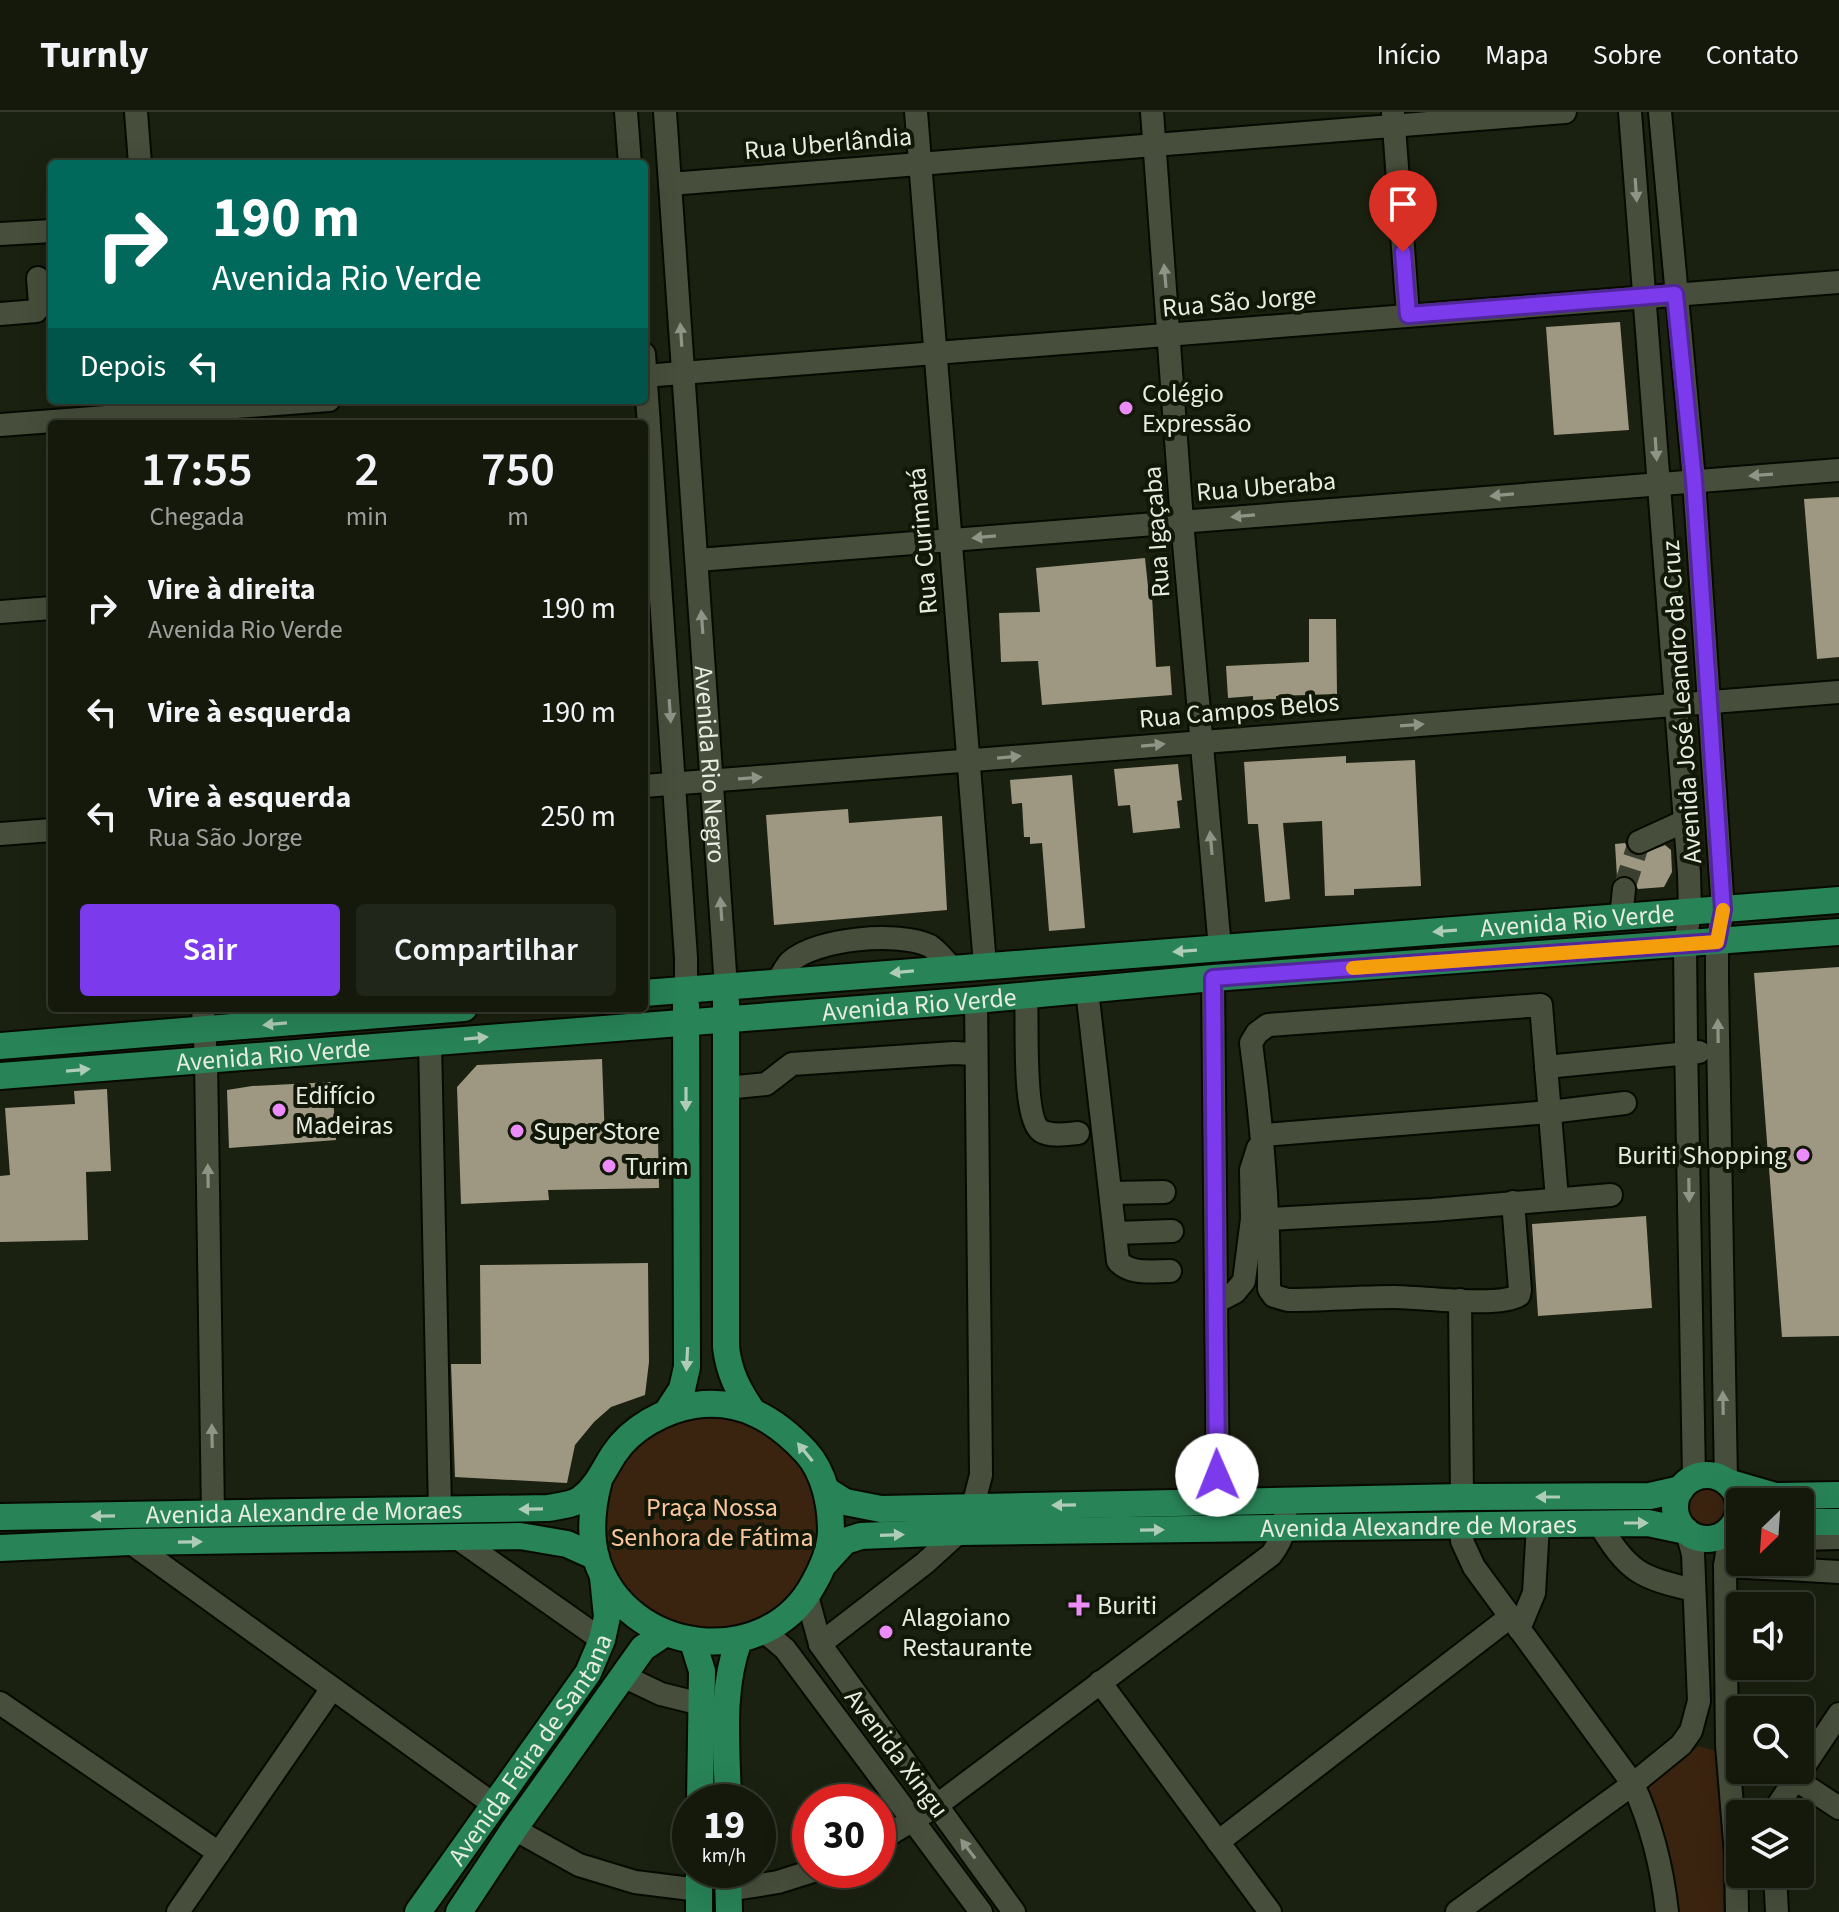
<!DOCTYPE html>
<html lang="pt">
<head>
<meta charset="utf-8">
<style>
	:root { --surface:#14190c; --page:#21261a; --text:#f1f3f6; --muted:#9da09d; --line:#33382d; --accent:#7c3aed }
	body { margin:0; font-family:"Source Sans 3",sans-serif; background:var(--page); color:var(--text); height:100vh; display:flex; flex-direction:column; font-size:30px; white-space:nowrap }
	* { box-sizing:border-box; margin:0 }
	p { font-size:26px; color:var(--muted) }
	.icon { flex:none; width:44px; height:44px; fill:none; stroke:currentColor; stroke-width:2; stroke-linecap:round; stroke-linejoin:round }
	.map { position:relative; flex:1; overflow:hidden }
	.side { position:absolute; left:48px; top:308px; width:600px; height:592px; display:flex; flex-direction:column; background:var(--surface); border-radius:8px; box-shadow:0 8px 32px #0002,0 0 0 2px var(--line) }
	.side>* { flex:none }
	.top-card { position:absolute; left:48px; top:48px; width:600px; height:244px; border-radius:8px; box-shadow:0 8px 32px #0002,0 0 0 2px var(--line); background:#00695c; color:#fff; overflow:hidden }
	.needle { width:52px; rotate:205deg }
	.fabs { position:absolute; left:1726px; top:1376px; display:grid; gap:16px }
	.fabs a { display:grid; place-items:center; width:88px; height:88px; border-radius:8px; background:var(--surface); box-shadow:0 8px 32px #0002,0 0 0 2px var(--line); font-size:40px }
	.speed { position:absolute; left:672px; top:1672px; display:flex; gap:16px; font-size:40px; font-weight:700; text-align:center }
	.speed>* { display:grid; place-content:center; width:104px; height:104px; border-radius:50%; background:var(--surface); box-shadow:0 8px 32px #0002,0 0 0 2px var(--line); line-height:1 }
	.speed small { font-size:20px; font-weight:400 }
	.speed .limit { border:12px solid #d22; background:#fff; color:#111 }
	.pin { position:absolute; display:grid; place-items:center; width:68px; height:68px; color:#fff; margin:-82px -34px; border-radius:50% 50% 50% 0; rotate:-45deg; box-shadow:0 0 8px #0007 }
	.pin .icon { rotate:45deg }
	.me { position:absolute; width:88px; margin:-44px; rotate:359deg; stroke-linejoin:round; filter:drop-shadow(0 0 6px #0008) }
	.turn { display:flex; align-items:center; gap:28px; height:168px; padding:0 32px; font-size:36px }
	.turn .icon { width:104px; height:104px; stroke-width:2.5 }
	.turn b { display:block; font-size:56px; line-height:68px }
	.then { display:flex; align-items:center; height:76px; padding:0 32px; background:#0003; gap:16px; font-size:30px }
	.eta { display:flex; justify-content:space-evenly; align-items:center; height:136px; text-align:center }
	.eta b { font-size:48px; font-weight:600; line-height:56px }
	.primary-button { display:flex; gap:16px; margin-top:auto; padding:16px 32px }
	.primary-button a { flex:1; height:92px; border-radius:8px; background:var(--accent); color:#fff; font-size:32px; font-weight:600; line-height:92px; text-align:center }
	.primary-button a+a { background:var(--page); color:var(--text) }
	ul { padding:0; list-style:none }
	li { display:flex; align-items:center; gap:24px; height:104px; padding:0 32px }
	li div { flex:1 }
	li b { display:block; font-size:30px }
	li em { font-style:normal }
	header { display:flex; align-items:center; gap:48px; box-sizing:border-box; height:112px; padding:0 40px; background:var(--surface); border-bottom:2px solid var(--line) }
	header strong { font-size:38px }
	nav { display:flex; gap:44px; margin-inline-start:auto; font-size:28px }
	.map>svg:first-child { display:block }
</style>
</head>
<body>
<header>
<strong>Turnly</strong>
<nav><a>Início</a><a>Mapa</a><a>Sobre</a><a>Contato</a></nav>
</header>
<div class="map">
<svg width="1839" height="1800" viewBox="0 0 1839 1800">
	<rect width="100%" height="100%" fill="#1b2110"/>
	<g fill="#3a230f">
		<circle cx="710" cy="1411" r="109"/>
		<circle cx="1708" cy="1394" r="22"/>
		<polygon points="1699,1634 1722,1641 1723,1800 1673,1800 1663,1716 1646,1678"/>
	</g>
	<g fill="#9e9882">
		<polygon points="1620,210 1629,318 1554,323 1546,215"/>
		<polygon points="1839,385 1839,545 1817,547 1804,387"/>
		<polygon points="1145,446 1149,484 1152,484 1156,555 1170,554 1172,583 1042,593 1038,549 1001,550 999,501 1040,500 1036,456"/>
		<polygon points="1309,507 1336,507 1337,582 1276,584 1276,587 1253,588 1253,584 1228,586 1226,554 1309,550"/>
		<polygon points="1346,644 1346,651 1415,648 1421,774 1354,777 1354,783 1325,784 1322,709 1283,711 1290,787 1265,790 1258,712 1248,712 1244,650"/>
		<polygon points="1178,652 1182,688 1177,689 1180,716 1133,721 1130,693 1118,694 1114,657"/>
		<polygon points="1072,663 1085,816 1049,819 1042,731 1030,732 1030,725 1024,725 1022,691 1012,692 1010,668"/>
		<polygon points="848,697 849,711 942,704 947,798 774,813 766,703"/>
		<polygon points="1625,731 1630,741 1637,744 1665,733 1671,738 1672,760 1664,775 1638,777 1632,765 1625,763 1617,765 1615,732"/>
		<polygon points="1839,855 1839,1224 1782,1225 1754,861"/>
		<polygon points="602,947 605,1029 658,1026 659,1076 548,1078 549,1088 461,1092 457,975 477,953"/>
		<polygon points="332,970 336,1028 229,1036 227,978 252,974"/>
		<polygon points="107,977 111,1059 86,1060 88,1128 0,1130 0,1064 10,1063 5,996 75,992 74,979"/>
		<polygon points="1646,1104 1652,1196 1538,1204 1532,1112"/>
		<polygon points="648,1151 649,1250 645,1283 611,1295 594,1310 575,1333 567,1371 455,1365 451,1252 481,1252 480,1153"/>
	</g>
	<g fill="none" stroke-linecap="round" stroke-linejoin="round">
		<polyline stroke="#3a3f2f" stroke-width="22" stroke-dasharray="22 11" stroke-linecap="butt" points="1624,777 1639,730"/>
		<defs>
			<g id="minor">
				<polyline points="136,0 140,52"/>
				<polyline points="626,0 630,52"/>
				<path id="s1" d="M665,0L726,875"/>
				<polyline points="916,0 985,853"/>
				<polyline points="1152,0 1182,409 1220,836"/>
				<polyline points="1630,0 1689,761 1690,800 1685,832 1686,929 1694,1366"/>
				<polyline points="1660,0 1694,368 1723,798 1717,830 1717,868 1726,1369"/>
				<polyline points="1393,1 1408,203"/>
				<polyline points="670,72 1565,0"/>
				<polyline points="0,122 52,119"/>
				<polyline points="0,202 36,199 40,191 38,166"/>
				<polyline points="644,242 686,846 686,878"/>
				<polyline points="644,264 1839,170"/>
				<polyline points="0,313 329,288"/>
				<polyline points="698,448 1839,358"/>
				<polyline points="0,500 52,496"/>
				<polyline points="644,674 1839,580"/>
				<polyline points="0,722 52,718"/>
				<polyline points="1639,730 1685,709"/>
				<polyline points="1621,806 1624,777"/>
				<polyline points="1213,866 1218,1392"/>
				<path d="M777,871C781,864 785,855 790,850C816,826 899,819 930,834C938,839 945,849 952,856"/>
				<path d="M1087,878L1118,1149C1130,1163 1152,1159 1170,1159"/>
				<path d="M1026,883C1028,909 1022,1006 1041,1019C1052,1025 1066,1022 1078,1021"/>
				<polyline points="203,896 206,947 213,1402"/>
				<polyline points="430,930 440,1398"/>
				<polyline points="1546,955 1699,940"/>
				<polyline points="726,976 766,972 792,952 954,941 976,942"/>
				<polyline points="1263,1023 1550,1000 1625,991"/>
				<polyline points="1111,1081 1164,1080"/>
				<path d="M1513,1090L1520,1178L1519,1183C1499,1196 1422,1185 1394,1185C1359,1185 1323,1188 1288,1188L1274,1184L1269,1177C1269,1094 1262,1013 1251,931L1257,921L1268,913L1541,893L1557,1087"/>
				<polyline points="1269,1107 1432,1098 1611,1083"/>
				<polyline points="1116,1121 1172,1119"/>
				<polyline points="1460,1188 1462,1385"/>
				<polyline points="1216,1190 1235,1180 1244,1169 1252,1107 1251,1058 1258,1036"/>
				<path d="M1599,1412C1629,1460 1638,1465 1694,1478"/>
				<path d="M1461,1414L1462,1429L1474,1455L1633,1672C1652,1714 1662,1754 1667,1800"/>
				<polyline points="1731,1416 1725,1454 1727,1633 1736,1742 1737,1800"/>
				<polyline points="456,1425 602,1528"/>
				<polyline points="1800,1427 1839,1426"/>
				<polyline points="130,1430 493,1692"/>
				<polyline points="1788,1450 1788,1457 1839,1460"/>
				<polyline points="1725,1454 1788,1457"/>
				<polyline points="807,1484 820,1532 1014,1800"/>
				<polyline points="1519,1517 1534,1481 1538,1413"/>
				<polyline points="764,1519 785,1537 981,1800"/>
				<polyline points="820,1532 925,1451 959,1420 973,1394 981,1363 976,888"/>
				<polyline points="623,1564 661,1582 701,1592"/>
				<polyline points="1100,1570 1270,1800"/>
				<polyline points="0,1591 219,1741"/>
				<polyline points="1795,1667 1839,1696"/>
				<polyline points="1772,1702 1839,1602"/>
				<polyline points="514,1717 579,1753 635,1770 699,1778"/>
				<path d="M878,1729L936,1694L1271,1443C1285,1425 1286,1413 1285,1390"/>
				<polyline points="1218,1730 1510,1505"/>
				<polyline points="1775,1762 1777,1800"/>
				<polyline points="728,1778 778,1770 816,1758"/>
				<polyline points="178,1800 331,1578"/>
				<polyline points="1457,1800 1633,1672 1681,1633 1691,1619 1699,1589 1693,1442 1687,1420"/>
			</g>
			<g id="major">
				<path id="s2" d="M644,881L1839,788"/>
				<path d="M726,890V1235C729,1261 738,1278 753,1300"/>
				<polyline points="0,934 464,896"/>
				<path id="s3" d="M0,964L976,888L1213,866L1839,820"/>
				<polyline points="667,1300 682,1277 687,1255 686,893"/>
				<circle cx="1707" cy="1395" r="32"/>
				<polyline points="1727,1370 1775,1384 1839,1383"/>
				<polyline points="826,1378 845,1390 881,1397 1462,1385 1650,1384 1681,1377"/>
				<path id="s4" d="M0,1405L548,1396C558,1394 574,1393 582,1386C597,1375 604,1357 614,1342C631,1316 664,1298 695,1293C741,1286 776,1308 806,1340C825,1361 831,1393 831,1420C830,1439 823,1455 814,1471C766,1561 625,1543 596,1446C589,1419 592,1394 599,1368"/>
				<polyline points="1800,1410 1839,1410"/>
				<polyline points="0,1436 130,1430 520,1424 567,1432 596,1445"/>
				<path id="s5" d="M825,1451L845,1429L861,1424L959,1420L1648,1411L1686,1419"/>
				<polyline points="693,1530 702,1559 700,1690"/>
				<path d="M728,1690C727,1636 720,1579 739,1528"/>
				<polyline points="699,1758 699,1800"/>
				<polyline points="728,1758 729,1800"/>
				<path id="s6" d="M418,1800L588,1561L602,1528L607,1505L603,1465"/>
				<polyline points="459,1800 514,1717 643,1536 664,1522"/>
			</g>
		</defs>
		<use href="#minor" stroke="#060a00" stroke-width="26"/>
		<use href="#major" stroke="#060a00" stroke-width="30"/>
		<use href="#minor" stroke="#474e3b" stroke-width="22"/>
		<use href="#major" stroke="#288357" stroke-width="26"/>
	</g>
	<defs><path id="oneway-solid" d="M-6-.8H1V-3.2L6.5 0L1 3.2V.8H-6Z" transform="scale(2)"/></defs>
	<g fill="#8f9586">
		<use href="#oneway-solid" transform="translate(1636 78) rotate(86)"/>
		<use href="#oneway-solid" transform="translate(1165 164) rotate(-95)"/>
		<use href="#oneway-solid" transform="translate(681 223) rotate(-94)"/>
		<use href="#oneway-solid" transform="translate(1656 337) rotate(86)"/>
		<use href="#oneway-solid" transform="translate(1761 363) rotate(176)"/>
		<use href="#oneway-solid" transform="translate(1502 383) rotate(175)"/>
		<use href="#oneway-solid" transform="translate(1243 404) rotate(175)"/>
		<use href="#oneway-solid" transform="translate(984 425) rotate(175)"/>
		<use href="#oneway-solid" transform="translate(702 510) rotate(-94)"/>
		<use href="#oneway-solid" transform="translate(670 599) rotate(86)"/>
		<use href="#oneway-solid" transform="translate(1412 613) rotate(-4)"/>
		<use href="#oneway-solid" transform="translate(1153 633) rotate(-5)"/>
		<use href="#oneway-solid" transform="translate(1009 645) rotate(-5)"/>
		<use href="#oneway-solid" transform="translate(750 666) rotate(-4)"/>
		<use href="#oneway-solid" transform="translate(1211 731) rotate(-95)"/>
		<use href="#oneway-solid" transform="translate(721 797) rotate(-94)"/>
		<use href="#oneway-solid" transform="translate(1718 919) rotate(-91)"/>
		<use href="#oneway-solid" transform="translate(208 1064) rotate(-91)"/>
		<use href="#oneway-solid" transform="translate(1689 1078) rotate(89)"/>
		<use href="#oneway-solid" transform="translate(1723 1291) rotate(-91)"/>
		<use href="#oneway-solid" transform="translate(212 1324) rotate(-91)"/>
		<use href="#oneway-solid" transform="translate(968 1737) rotate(-127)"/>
	</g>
	<g fill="#aeccb8">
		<use href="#oneway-solid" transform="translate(1445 819) rotate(176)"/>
		<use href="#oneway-solid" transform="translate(1185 839) rotate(176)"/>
		<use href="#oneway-solid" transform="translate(902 860) rotate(175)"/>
		<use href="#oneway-solid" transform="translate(275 912) rotate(175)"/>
		<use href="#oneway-solid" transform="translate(476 926) rotate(-5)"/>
		<use href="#oneway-solid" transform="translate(78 958) rotate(-5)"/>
		<use href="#oneway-solid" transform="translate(686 987) rotate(90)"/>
		<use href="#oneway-solid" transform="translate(687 1247) rotate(93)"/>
		<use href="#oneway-solid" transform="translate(805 1340) rotate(-129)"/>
		<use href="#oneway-solid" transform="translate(1548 1385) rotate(180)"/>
		<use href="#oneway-solid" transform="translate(1064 1393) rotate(179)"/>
		<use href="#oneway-solid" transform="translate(531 1397) rotate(179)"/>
		<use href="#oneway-solid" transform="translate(103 1404) rotate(179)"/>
		<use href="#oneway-solid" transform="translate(1636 1411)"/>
		<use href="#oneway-solid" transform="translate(1152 1418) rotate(-1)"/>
		<use href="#oneway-solid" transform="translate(892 1423) rotate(-2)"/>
		<use href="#oneway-solid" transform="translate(190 1430) rotate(-1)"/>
	</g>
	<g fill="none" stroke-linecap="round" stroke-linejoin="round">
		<defs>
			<polyline id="route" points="1217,1363 1213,866 1717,830 1723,798 1694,368 1675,182 1408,203 1403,140"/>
		</defs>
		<use href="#route" stroke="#51269a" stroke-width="20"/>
		<use href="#route" stroke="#7c3aed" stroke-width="14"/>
		<polyline stroke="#f59e0b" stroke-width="14" points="1353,856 1717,830 1723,798"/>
	</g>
	<g fill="#ec8cfb" stroke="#121807" stroke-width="3">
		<circle cx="1126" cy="296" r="8"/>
		<circle cx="279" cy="998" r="8"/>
		<circle cx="517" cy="1019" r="8"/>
		<circle cx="1803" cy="1043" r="8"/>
		<circle cx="609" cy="1054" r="8"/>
		<path d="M1075 1481h8v8h8v8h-8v8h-8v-8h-8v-8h8z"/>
		<circle cx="886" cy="1520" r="8"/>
	</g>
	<g text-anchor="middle" stroke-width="8" stroke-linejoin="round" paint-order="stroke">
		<g font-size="26" fill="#e7ece1" stroke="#121807">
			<text transform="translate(828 31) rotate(-5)" y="9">Rua Uberlândia</text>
			<text transform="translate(1239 189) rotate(-5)" y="9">Rua São Jorge</text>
			<text transform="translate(1266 374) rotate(-5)" y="9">Rua Uberaba</text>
			<text transform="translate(1156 420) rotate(-94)" y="9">Rua Igaçaba</text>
			<text transform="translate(922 429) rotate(-95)" y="9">Rua Curimatá</text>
			<text transform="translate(1681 590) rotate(-94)" y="9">Avenida José Leandro da Cruz</text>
			<text transform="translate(1239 598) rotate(-5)" y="9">Rua Campos Belos</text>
			<text dy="9" stroke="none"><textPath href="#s1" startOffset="654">Avenida Rio Negro</textPath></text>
			<text dy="9" stroke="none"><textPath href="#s2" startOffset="936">Avenida Rio Verde</textPath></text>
			<text dy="9" stroke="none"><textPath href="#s3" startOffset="922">Avenida Rio Verde</textPath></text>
			<text dy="9" stroke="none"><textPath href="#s3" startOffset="274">Avenida Rio Verde</textPath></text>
			<text dy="9" stroke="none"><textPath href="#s4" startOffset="304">Avenida Alexandre de Moraes</textPath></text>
			<text dy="9" stroke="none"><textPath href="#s5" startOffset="604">Avenida Alexandre de Moraes</textPath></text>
			<text dy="9" stroke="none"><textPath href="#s6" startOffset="198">Avenida Feira de Santana</textPath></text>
			<text transform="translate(897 1641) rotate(53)" y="9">Avenida Xingu</text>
		</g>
		<g font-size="26" fill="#e7ece1" stroke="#121807" text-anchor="start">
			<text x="1142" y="290">Colégio<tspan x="1142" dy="30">Expressão</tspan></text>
			<text x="295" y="992">Edifício<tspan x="295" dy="30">Madeiras</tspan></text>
			<text x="533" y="1028">Super Store</text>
			<text x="1787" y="1052" text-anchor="end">Buriti Shopping</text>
			<text x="625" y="1063">Turim</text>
			<text x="1097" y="1502">Buriti</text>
			<text x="902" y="1514">Alagoiano<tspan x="902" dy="30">Restaurante</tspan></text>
		</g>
		<g font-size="26" fill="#fbc69c" stroke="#121807">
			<text x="712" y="1404">Praça Nossa<tspan x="712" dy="30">Senhora de Fátima</tspan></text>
		</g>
	</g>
</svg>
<div class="fabs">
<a><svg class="needle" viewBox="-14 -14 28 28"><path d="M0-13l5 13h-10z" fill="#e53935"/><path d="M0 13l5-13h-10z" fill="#9da09d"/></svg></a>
<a><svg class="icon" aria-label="sound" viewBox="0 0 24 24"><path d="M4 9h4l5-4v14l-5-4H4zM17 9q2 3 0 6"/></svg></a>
<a><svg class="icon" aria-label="search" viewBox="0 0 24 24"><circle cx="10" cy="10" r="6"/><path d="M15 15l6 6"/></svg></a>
<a><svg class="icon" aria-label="layers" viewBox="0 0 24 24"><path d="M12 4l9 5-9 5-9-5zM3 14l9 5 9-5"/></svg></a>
</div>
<div class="speed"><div>19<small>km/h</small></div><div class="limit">30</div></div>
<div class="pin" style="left:1403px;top:140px;background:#d93025"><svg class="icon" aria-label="arrive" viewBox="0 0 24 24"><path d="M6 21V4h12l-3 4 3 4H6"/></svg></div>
<svg class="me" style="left:1217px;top:1363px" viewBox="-20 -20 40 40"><circle r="19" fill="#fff"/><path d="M0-13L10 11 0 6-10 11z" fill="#7c3aed"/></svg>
<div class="top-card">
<div class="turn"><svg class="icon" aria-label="right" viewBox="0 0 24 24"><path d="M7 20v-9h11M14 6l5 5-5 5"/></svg><div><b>190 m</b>Avenida Rio Verde</div></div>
<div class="then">Depois<svg class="icon" aria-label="left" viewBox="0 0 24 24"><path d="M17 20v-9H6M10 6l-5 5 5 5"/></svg></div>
</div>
<section class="side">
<div class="eta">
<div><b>17:55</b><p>Chegada</p></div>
<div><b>2</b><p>min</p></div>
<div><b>750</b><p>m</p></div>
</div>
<ul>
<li><svg class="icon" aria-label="right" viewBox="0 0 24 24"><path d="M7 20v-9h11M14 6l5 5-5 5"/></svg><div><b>Vire à direita</b><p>Avenida Rio Verde</p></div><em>190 m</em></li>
<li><svg class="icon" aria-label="left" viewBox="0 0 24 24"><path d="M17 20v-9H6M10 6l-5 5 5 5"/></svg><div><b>Vire à esquerda</b></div><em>190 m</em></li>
<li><svg class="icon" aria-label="left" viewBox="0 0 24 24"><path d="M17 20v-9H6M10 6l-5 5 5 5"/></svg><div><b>Vire à esquerda</b><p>Rua São Jorge</p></div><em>250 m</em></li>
</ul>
<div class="primary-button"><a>Sair</a><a>Compartilhar</a></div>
</section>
</div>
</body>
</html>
